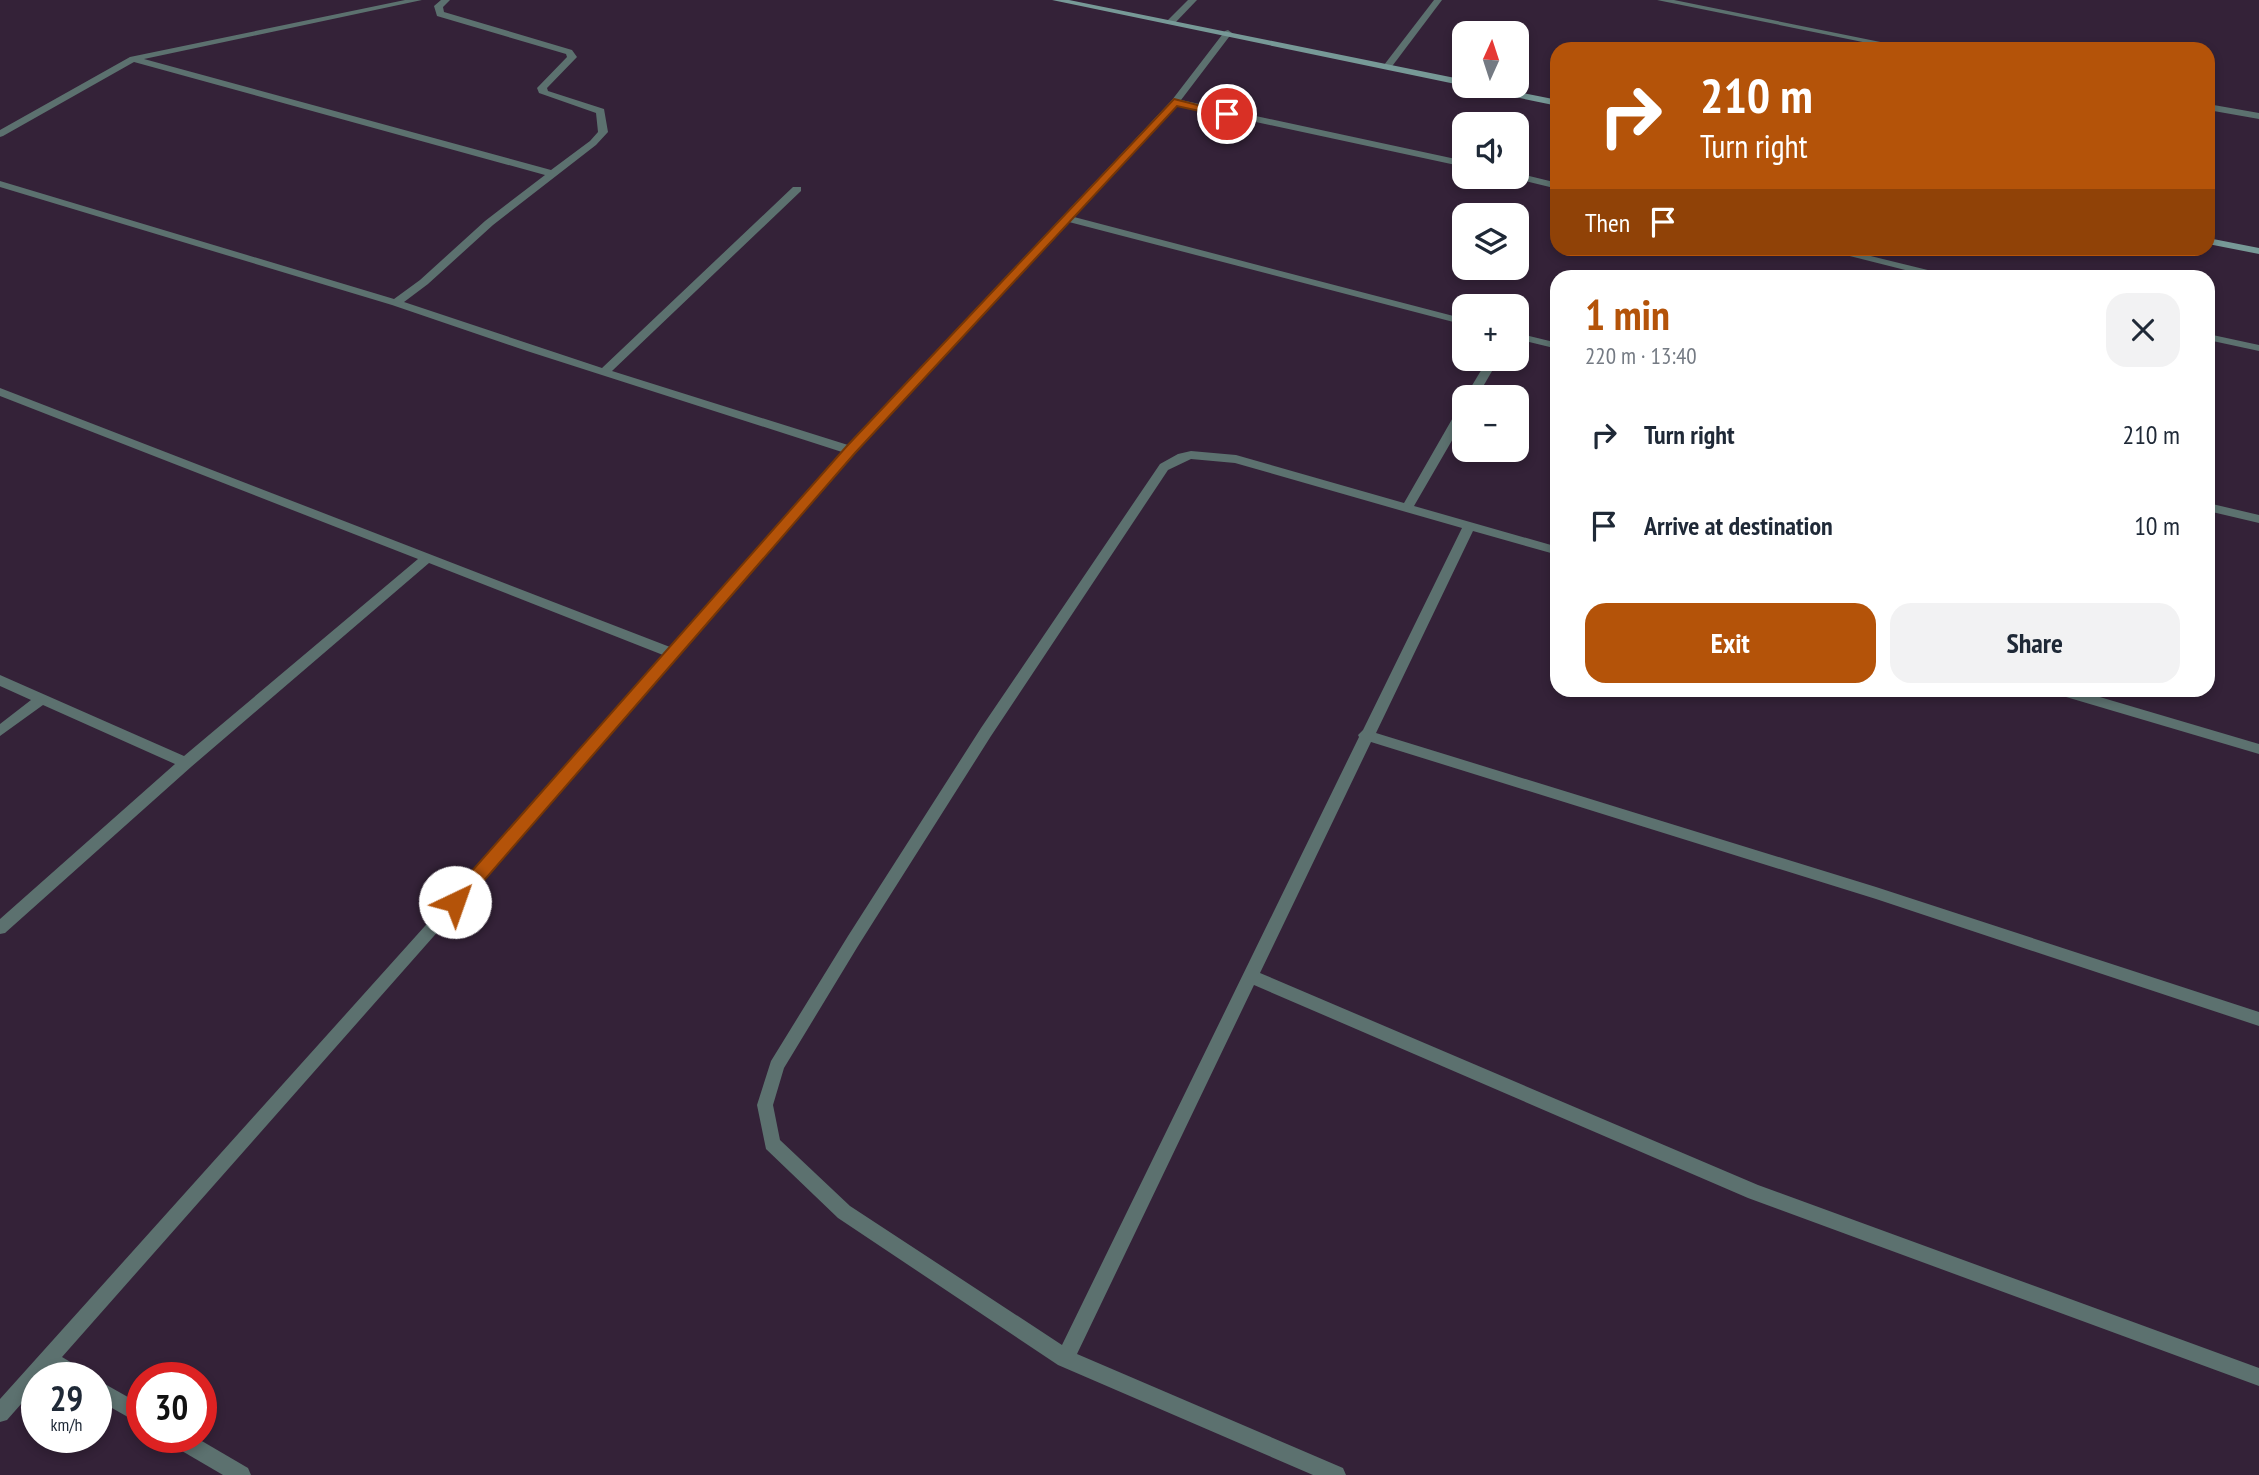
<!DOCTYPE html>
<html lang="en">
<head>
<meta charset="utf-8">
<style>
	:root { --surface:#fff; --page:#f2f2f3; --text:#1f2937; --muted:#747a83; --accent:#b45309 }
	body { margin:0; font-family:"PT Sans Narrow",sans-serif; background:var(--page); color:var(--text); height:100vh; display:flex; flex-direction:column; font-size:26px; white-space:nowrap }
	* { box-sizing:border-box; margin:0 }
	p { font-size:23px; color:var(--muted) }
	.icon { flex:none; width:38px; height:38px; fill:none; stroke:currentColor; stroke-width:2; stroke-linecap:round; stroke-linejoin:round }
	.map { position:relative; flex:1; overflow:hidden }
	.panel { position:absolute; left:1550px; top:270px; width:665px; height:427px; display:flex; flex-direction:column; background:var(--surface); border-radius:21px; box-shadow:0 4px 10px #0003 }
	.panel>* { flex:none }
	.hud { position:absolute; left:1550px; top:42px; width:665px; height:214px; border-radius:21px; box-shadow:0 4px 10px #0003; background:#b45309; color:#fff; overflow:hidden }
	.needle { width:46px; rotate:3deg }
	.fabs { position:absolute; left:1452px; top:21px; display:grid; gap:14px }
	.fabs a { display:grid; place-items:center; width:77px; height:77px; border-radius:14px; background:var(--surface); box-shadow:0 4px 10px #0003; font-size:35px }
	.speed { position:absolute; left:21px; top:1362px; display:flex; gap:14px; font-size:35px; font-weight:700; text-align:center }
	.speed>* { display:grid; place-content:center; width:91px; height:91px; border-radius:50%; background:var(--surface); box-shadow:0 4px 10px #0003; line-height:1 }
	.speed small { font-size:18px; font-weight:400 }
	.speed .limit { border:10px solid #d22; background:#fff; color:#111 }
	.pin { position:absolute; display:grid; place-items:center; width:60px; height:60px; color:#fff; margin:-30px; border:4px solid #fff; border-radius:50%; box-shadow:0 2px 7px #0007 }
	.me { position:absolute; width:77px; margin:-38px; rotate:42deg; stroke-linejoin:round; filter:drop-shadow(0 0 5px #0008) }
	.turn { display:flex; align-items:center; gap:24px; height:147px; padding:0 35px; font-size:32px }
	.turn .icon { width:91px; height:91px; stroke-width:2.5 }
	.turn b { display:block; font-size:49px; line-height:60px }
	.then { display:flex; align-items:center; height:66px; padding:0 35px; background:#0003; gap:14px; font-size:26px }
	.round { display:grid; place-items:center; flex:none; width:74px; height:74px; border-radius:21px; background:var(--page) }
	.head { display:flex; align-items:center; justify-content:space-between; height:119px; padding:0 35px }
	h1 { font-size:42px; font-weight:800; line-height:52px; color:var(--accent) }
	.primary-button { display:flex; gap:14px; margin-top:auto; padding:14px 35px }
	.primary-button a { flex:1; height:80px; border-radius:21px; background:var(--accent); color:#fff; font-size:28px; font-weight:800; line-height:80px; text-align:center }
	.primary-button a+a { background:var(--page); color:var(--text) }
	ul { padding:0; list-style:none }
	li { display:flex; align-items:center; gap:21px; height:91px; padding:0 35px }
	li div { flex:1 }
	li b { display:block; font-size:26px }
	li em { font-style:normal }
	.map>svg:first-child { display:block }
</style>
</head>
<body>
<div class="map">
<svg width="2259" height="1475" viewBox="0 0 2259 1475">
	<rect width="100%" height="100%" fill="#342238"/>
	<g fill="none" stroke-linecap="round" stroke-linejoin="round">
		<g fill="#5c716f" fill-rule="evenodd">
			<polygon points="405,0 422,0 144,59 551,170 590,141 598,132 596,113 539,93 537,88 567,57 566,54 437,16 434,6 441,0 450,0 443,7 444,12 572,50 577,57 547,88 548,91 604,109 608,132 596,145 493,225 428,284 404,302 602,368 793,187 801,187 801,191 612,371 848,445 1172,100 1225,31 1228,30 1232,33 1181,100 1465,161 1465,167 1177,105 1074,217 1465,319 1465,325 1069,222 854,453 479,885 62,1357 84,1370 86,1377 60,1377 50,1371 44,1377 37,1377 37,1386 7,1420 0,1422 0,1399 469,877 663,655 429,563 191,767 5,933 0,934 0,919 175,764 43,705 0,736 0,724 31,700 0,686 0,675 184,756 418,559 0,396 0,388 670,647 842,452 527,351 392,305 0,187 0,181 394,299 420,280 485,221 545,175 134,62 3,136 0,137 0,130 130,57"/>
			<polygon points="1188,0 1197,0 1174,24 1168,24 1168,20"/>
			<polygon points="1434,0 1442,0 1390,69 1384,69 1384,65"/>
			<polygon points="1657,0 1674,0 1915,49 1897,49"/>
			<polygon points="2208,104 2259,113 2259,119 2208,110"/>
			<polygon points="1517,173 1558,183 1558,189 1513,178 1517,177"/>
			<polygon points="1818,248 1838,248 1944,274 1945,276 1929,276"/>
			<polygon points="1517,333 1558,343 1558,349 1517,339"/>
			<polygon points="2208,334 2259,345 2259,351 2208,340"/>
			<polygon points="1488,359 1499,359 1477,397 1465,397"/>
			<path d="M1465,403V418L1414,506L1558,547V555L1473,531L1376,733L1876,887L2259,1012V1026L1876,899L1371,742L1260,973L1758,1185L2259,1368V1386L1748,1198L1254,985L1077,1354L1343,1468L1346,1475H1313L1058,1365L838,1218L766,1149L757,1105L771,1061L848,936L981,728L1160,464L1178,454L1191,451L1236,455L1404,503L1459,407ZM1191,459L1235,463L1462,528L1363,730L1358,735L1359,737L1062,1345L850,1206L780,1140L773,1105L784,1068L858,946L991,736L1168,470Z"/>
			<polygon points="2208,503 2259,515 2259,523 2208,511"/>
			<polygon points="2054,690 2076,690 2259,744 2259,754 2056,694"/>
			<polygon points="96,1379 142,1405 142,1425 96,1399"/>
			<polygon points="167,1437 195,1437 248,1468 251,1475 223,1475 170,1444"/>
		</g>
		<g fill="#779997" fill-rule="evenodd">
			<polygon points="1052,0 1069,0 1465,80 1465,86"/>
			<polygon points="1472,86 1488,86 1558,100 1558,106 1476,89"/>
			<polygon points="2208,238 2259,248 2259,254 2208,244"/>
		</g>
	</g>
	<polygon fill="#b45309" stroke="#753606" stroke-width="2" points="1174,99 1233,114 1227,117 1177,106 855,453 461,907 449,907 447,902 449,897 846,447"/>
</svg>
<div class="fabs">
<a><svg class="needle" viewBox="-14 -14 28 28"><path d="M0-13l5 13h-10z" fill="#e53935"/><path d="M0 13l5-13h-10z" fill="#747a83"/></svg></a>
<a><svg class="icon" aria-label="sound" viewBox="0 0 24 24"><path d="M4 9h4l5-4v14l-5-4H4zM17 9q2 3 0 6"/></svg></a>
<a><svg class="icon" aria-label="layers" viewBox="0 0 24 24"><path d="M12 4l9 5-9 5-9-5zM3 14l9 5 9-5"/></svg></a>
<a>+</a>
<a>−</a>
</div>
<div class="speed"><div>29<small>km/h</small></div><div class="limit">30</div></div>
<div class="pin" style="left:1227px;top:114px;background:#d93025"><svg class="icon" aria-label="arrive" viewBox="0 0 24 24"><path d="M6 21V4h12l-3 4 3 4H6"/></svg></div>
<svg class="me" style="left:455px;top:902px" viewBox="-20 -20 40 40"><circle r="19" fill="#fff"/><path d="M0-13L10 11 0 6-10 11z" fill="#b45309"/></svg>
<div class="hud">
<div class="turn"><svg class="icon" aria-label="right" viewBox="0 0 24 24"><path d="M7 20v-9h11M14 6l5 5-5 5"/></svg><div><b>210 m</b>Turn right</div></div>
<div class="then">Then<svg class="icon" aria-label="arrive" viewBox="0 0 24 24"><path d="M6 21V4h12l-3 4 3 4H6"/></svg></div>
</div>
<section class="panel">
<div class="head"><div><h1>1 min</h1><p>220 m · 13:40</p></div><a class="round"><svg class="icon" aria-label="close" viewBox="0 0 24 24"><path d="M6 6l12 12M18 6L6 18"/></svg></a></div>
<ul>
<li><svg class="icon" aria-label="right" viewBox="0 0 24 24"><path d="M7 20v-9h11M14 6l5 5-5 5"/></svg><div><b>Turn right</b></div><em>210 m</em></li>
<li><svg class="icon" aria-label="arrive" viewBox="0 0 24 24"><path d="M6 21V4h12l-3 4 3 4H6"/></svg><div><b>Arrive at destination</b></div><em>10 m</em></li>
</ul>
<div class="primary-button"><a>Exit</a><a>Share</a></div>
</section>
</div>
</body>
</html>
